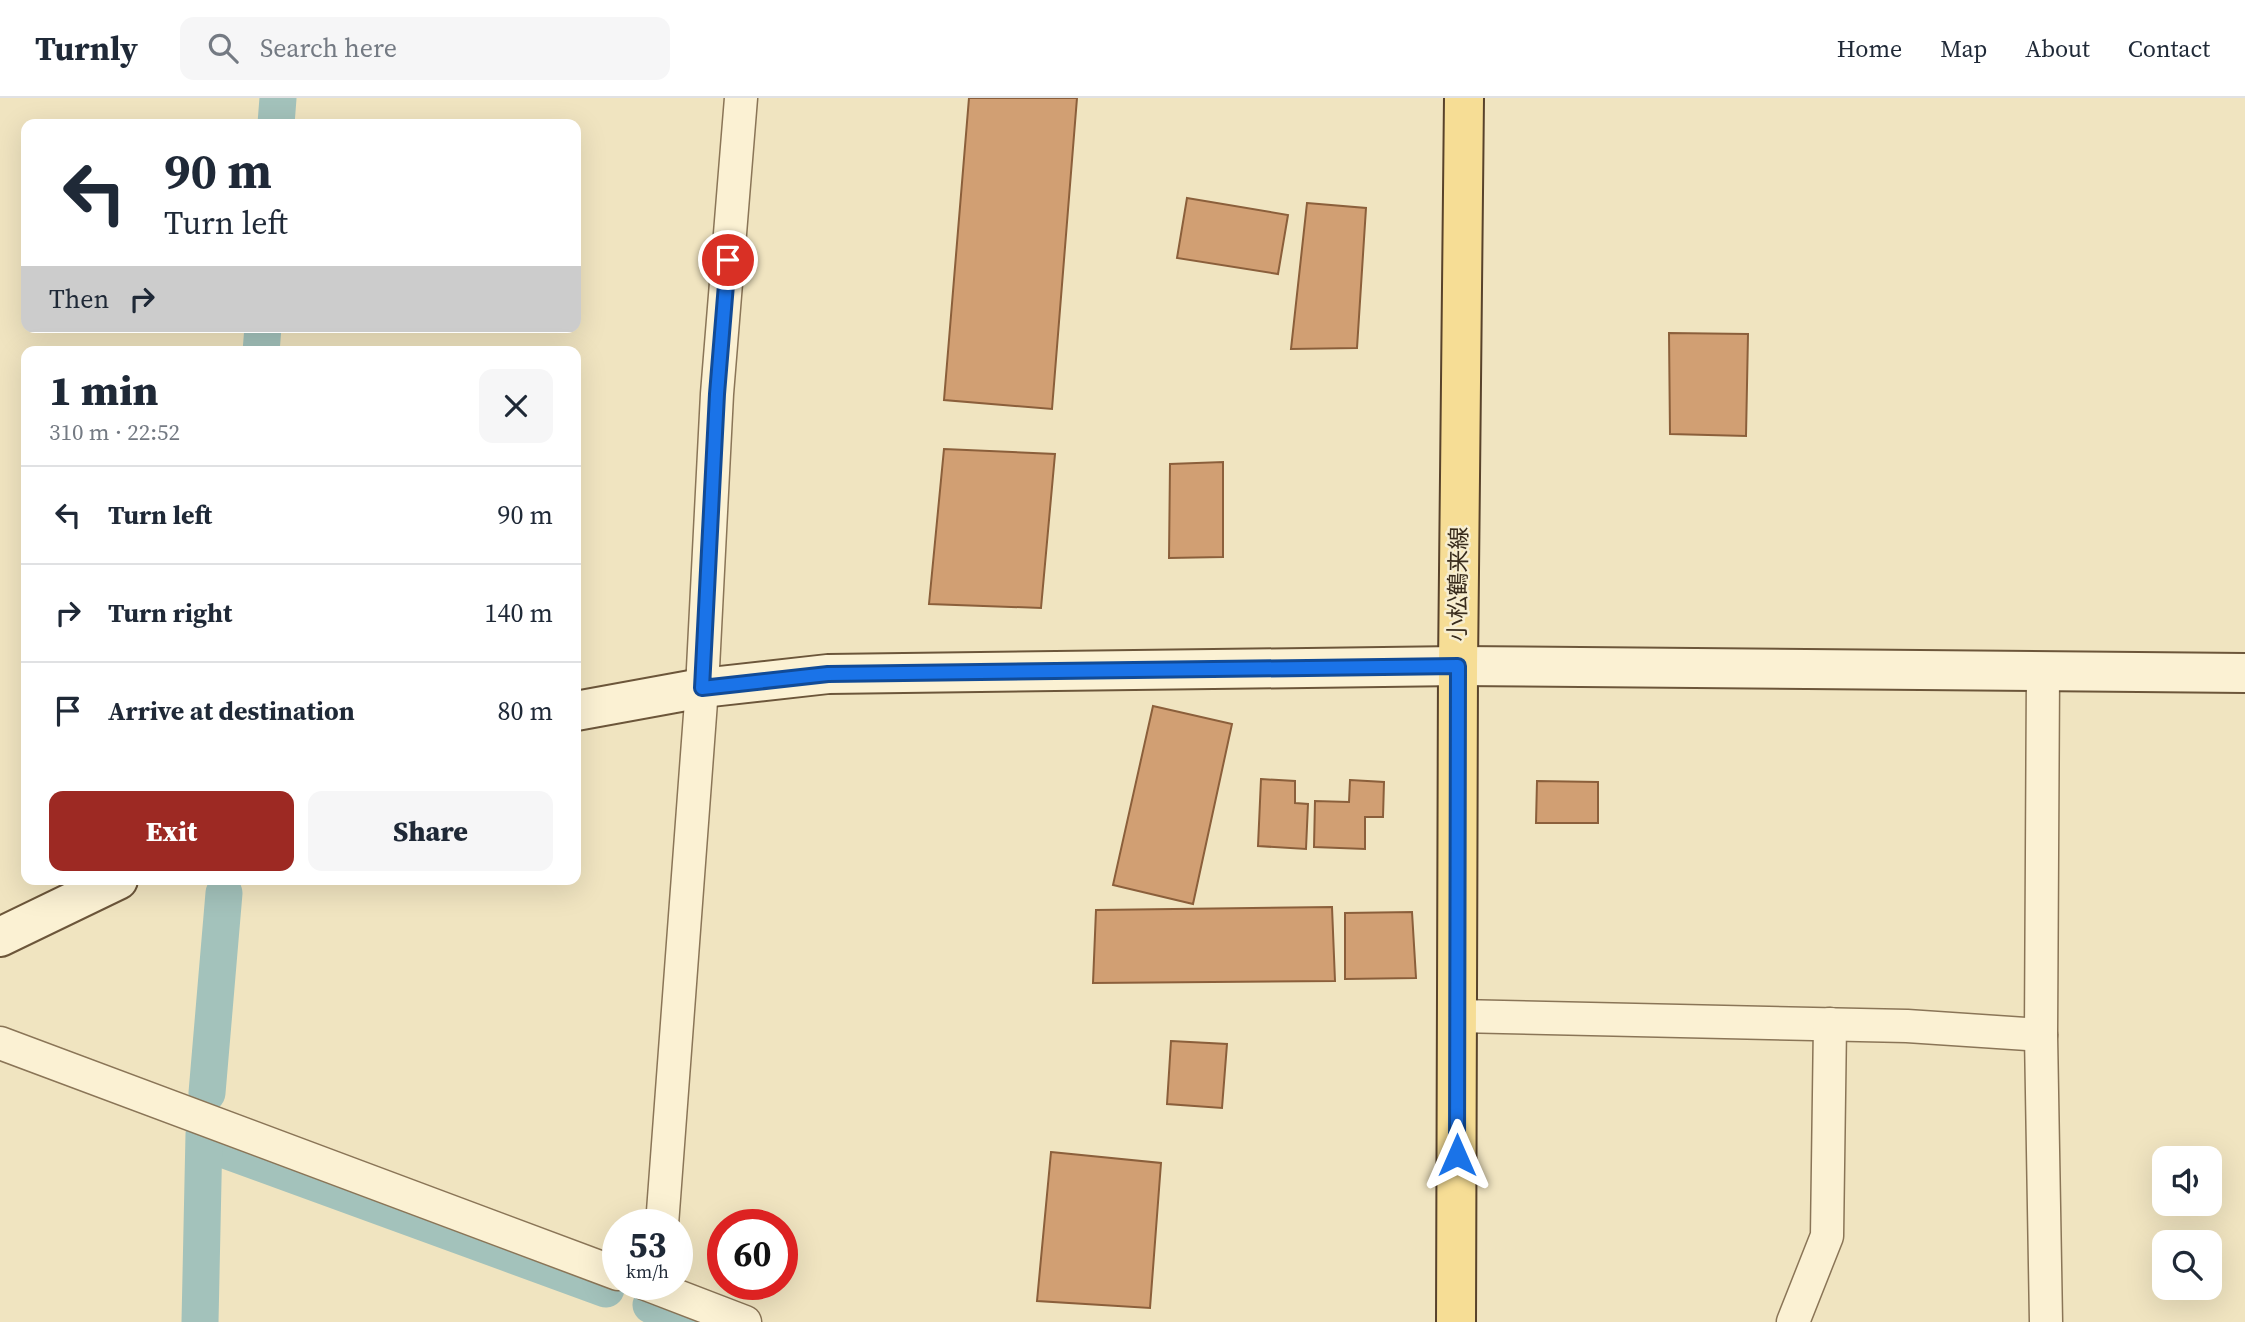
<!DOCTYPE html>
<html lang="en">
<head>
<meta charset="utf-8">
<style>
	:root { --surface:#fff; --page:#f6f6f7; --text:#1f2937; --muted:#747a83; --line:#e0e1e3; --accent:#9d2923 }
	body { margin:0; font-family:"Source Serif 4","Noto Sans JP",serif; background:var(--page); color:var(--text); height:100vh; display:flex; flex-direction:column; font-size:26px; white-space:nowrap }
	* { box-sizing:border-box; margin:0 }
	p { font-size:23px; color:var(--muted) }
	.icon { flex:none; width:38px; height:38px; fill:none; stroke:currentColor; stroke-width:2; stroke-linecap:round; stroke-linejoin:round }
	.map { position:relative; flex:1; overflow:hidden }
	.details { position:absolute; left:21px; top:248px; width:560px; height:539px; display:flex; flex-direction:column; background:var(--surface); border-radius:14px; box-shadow:0 7px 28px #0002 }
	.details>* { flex:none }
	.guide { position:absolute; left:21px; top:21px; width:560px; height:214px; border-radius:14px; box-shadow:0 7px 28px #0002; background:#fff; color:var(--text); overflow:hidden }
	.fabs { position:absolute; left:2152px; top:1048px; display:grid; gap:14px }
	.fabs a { display:grid; place-items:center; width:70px; height:70px; border-radius:14px; background:var(--surface); box-shadow:0 7px 28px #0002; font-size:35px }
	.speed { position:absolute; left:602px; top:1111px; display:flex; gap:14px; font-size:35px; font-weight:700; text-align:center }
	.speed>* { display:grid; place-content:center; width:91px; height:91px; border-radius:50%; background:var(--surface); box-shadow:0 7px 28px #0002; line-height:1 }
	.speed small { font-size:18px; font-weight:400 }
	.speed .limit { border:10px solid #d22; background:#fff; color:#111 }
	.pin { position:absolute; display:grid; place-items:center; width:60px; height:60px; color:#fff; margin:-30px; border:4px solid #fff; border-radius:50%; box-shadow:0 2px 7px #0007 }
	.me { position:absolute; width:77px; margin:-38px; rotate:0deg; stroke-linejoin:round; filter:drop-shadow(0 0 5px #0008) }
	.turn { display:flex; align-items:center; gap:24px; height:147px; padding:0 28px; font-size:32px }
	.turn .icon { width:91px; height:91px; stroke-width:2.5 }
	.turn b { display:block; font-size:49px; line-height:60px }
	.then { display:flex; align-items:center; height:66px; padding:0 28px; background:#0003; gap:14px; font-size:26px }
	.round { display:grid; place-items:center; flex:none; width:74px; height:74px; border-radius:14px; background:var(--page) }
	.headline { display:flex; align-items:center; justify-content:space-between; height:119px; padding:0 28px }
	h1 { font-size:42px; font-weight:800; line-height:52px }
	.primary-button { display:flex; gap:14px; margin-top:auto; padding:14px 28px }
	.primary-button a { flex:1; height:80px; border-radius:14px; background:var(--accent); color:#fff; font-size:28px; font-weight:800; line-height:80px; text-align:center }
	.primary-button a+a { background:var(--page); color:var(--text) }
	ul { padding:0; list-style:none }
	li { display:flex; align-items:center; gap:21px; height:98px; padding:0 28px; border-top:2px solid var(--line) }
	li div { flex:1 }
	li b { display:block; font-size:26px }
	li em { font-style:normal }
	header { display:flex; align-items:center; gap:42px; box-sizing:border-box; height:98px; padding:0 35px; background:var(--surface); border-bottom:2px solid var(--line) }
	header strong { font-size:33px }
	nav { display:flex; gap:38px; margin-inline-start:auto; font-size:24px }
	.search { width:490px; height:63px; background:var(--page); display:flex; align-items:center; gap:18px; box-sizing:border-box; padding:0 24px; border-radius:14px; color:var(--muted); font-size:26px }
	.map>svg:first-child { display:block }
</style>
</head>
<body>
<header>
<strong>Turnly</strong>
<div class="search"><svg class="icon" aria-label="search" viewBox="0 0 24 24"><circle cx="10" cy="10" r="6"/><path d="M15 15l6 6"/></svg>Search here</div>
<nav><a>Home</a><a>Map</a><a>About</a><a>Contact</a></nav>
</header>
<div class="map">
<svg width="2245" height="1224" viewBox="0 0 2245 1224">
	<rect width="100%" height="100%" fill="#f0e4c0"/>
	<g fill="none" stroke-linecap="round" stroke-linejoin="round">
		<g stroke="#a3c2bb" stroke-width="37">
			<polyline points="276,26 278,0"/>
			<polyline points="261,254 263,229"/>
			<polyline points="207,995 224,795"/>
			<polyline points="206,1045 606,1191"/>
			<polyline points="651,1207 694,1224"/>
			<polyline points="200,1224 204,1036"/>
		</g>
	</g>
	<g fill="#d19f73" stroke="#8b5f3b" stroke-width="2">
		<polygon points="969,0 1077,0 1052,311 944,302"/>
		<polygon points="1187,100 1288,117 1278,176 1177,160"/>
		<polygon points="1307,105 1366,110 1357,250 1291,251"/>
		<polygon points="1669,235 1748,236 1746,338 1670,336"/>
		<polygon points="944,351 1055,356 1041,510 929,506"/>
		<polygon points="1223,364 1223,459 1169,460 1170,366"/>
		<polygon points="1153,608 1232,626 1193,806 1113,787"/>
		<polygon points="1261,681 1295,683 1295,705 1308,706 1306,751 1258,748"/>
		<polygon points="1350,682 1384,684 1383,719 1365,719 1365,751 1314,749 1315,703 1349,704"/>
		<polygon points="1537,683 1598,684 1598,725 1536,725"/>
		<polygon points="1332,809 1335,883 1093,885 1096,812"/>
		<polygon points="1412,814 1416,880 1345,881 1345,815"/>
		<polygon points="1171,943 1227,946 1222,1010 1167,1006"/>
		<polygon points="1051,1054 1161,1065 1150,1210 1037,1203"/>
	</g>
	<g fill="none" stroke-linecap="round" stroke-linejoin="round">
		<defs>
			<g id="street">
				<polyline points="2043,575 2041,937 2046,1224"/>
				<polyline points="1457,918 1907,928 2041,937"/>
				<polyline points="0,945 618,1176"/>
				<polyline points="662,1127 702,590 717,296 741,0"/>
				<polyline points="646,1186 745,1224"/>
				<polyline points="1793,1224 1827,1138 1830,926"/>
			</g>
			<g id="secondary">
				<polyline points="576,613 702,590 828,576 1458,568 2245,575"/>
				<polyline points="0,839 118,782"/>
			</g>
			<polyline id="primary" points="1456,1224 1458,568 1464,0"/>
		</defs>
		<use href="#street" stroke="#8a7557" stroke-width="35"/>
		<use href="#secondary" stroke="#6c563a" stroke-width="42"/>
		<use href="#primary" stroke="#58422b" stroke-width="42"/>
		<use href="#street" stroke="#fbf1d3" stroke-width="32"/>
		<use href="#secondary" stroke="#fbf1d3" stroke-width="38"/>
		<use href="#primary" stroke="#f6dd95" stroke-width="38"/>
	</g>
	<g fill="none" stroke-linecap="round" stroke-linejoin="round">
		<defs>
			<polyline id="route" points="728,162 717,296 702,590 828,576 1458,568 1457,1057"/>
		</defs>
		<use href="#route" stroke="#114b97" stroke-width="18"/>
		<use href="#route" stroke="#1a73e8" stroke-width="12"/>
	</g>
	<g text-anchor="middle" stroke-width="5" stroke-linejoin="round" paint-order="stroke">
		<g font-size="23" fill="#392c1c" stroke="#f7eed0">
			<text transform="translate(1458 486) rotate(-89)" y="8">小松鶴来線</text>
		</g>
	</g>
</svg>
<div class="fabs">
<a><svg class="icon" aria-label="sound" viewBox="0 0 24 24"><path d="M4 9h4l5-4v14l-5-4H4zM17 9q2 3 0 6"/></svg></a>
<a><svg class="icon" aria-label="search" viewBox="0 0 24 24"><circle cx="10" cy="10" r="6"/><path d="M15 15l6 6"/></svg></a>
</div>
<div class="speed"><div>53<small>km/h</small></div><div class="limit">60</div></div>
<div class="pin" style="left:728px;top:162px;background:#d93025"><svg class="icon" aria-label="arrive" viewBox="0 0 24 24"><path d="M6 21V4h12l-3 4 3 4H6"/></svg></div>
<svg class="me" style="left:1457px;top:1057px" viewBox="-20 -20 40 40"><path d="M0-17L14 15 0 8-14 15z" fill="#1a73e8" stroke="#fff" stroke-width="4"/></svg>
<div class="guide">
<div class="turn"><svg class="icon" aria-label="left" viewBox="0 0 24 24"><path d="M17 20v-9H6M10 6l-5 5 5 5"/></svg><div><b>90 m</b>Turn left</div></div>
<div class="then">Then<svg class="icon" aria-label="right" viewBox="0 0 24 24"><path d="M7 20v-9h11M14 6l5 5-5 5"/></svg></div>
</div>
<section class="details">
<div class="headline"><div><h1>1 min</h1><p>310 m · 22:52</p></div><a class="round"><svg class="icon" aria-label="close" viewBox="0 0 24 24"><path d="M6 6l12 12M18 6L6 18"/></svg></a></div>
<ul>
<li><svg class="icon" aria-label="left" viewBox="0 0 24 24"><path d="M17 20v-9H6M10 6l-5 5 5 5"/></svg><div><b>Turn left</b></div><em>90 m</em></li>
<li><svg class="icon" aria-label="right" viewBox="0 0 24 24"><path d="M7 20v-9h11M14 6l5 5-5 5"/></svg><div><b>Turn right</b></div><em>140 m</em></li>
<li><svg class="icon" aria-label="arrive" viewBox="0 0 24 24"><path d="M6 21V4h12l-3 4 3 4H6"/></svg><div><b>Arrive at destination</b></div><em>80 m</em></li>
</ul>
<div class="primary-button"><a>Exit</a><a>Share</a></div>
</section>
</div>
</body>
</html>
